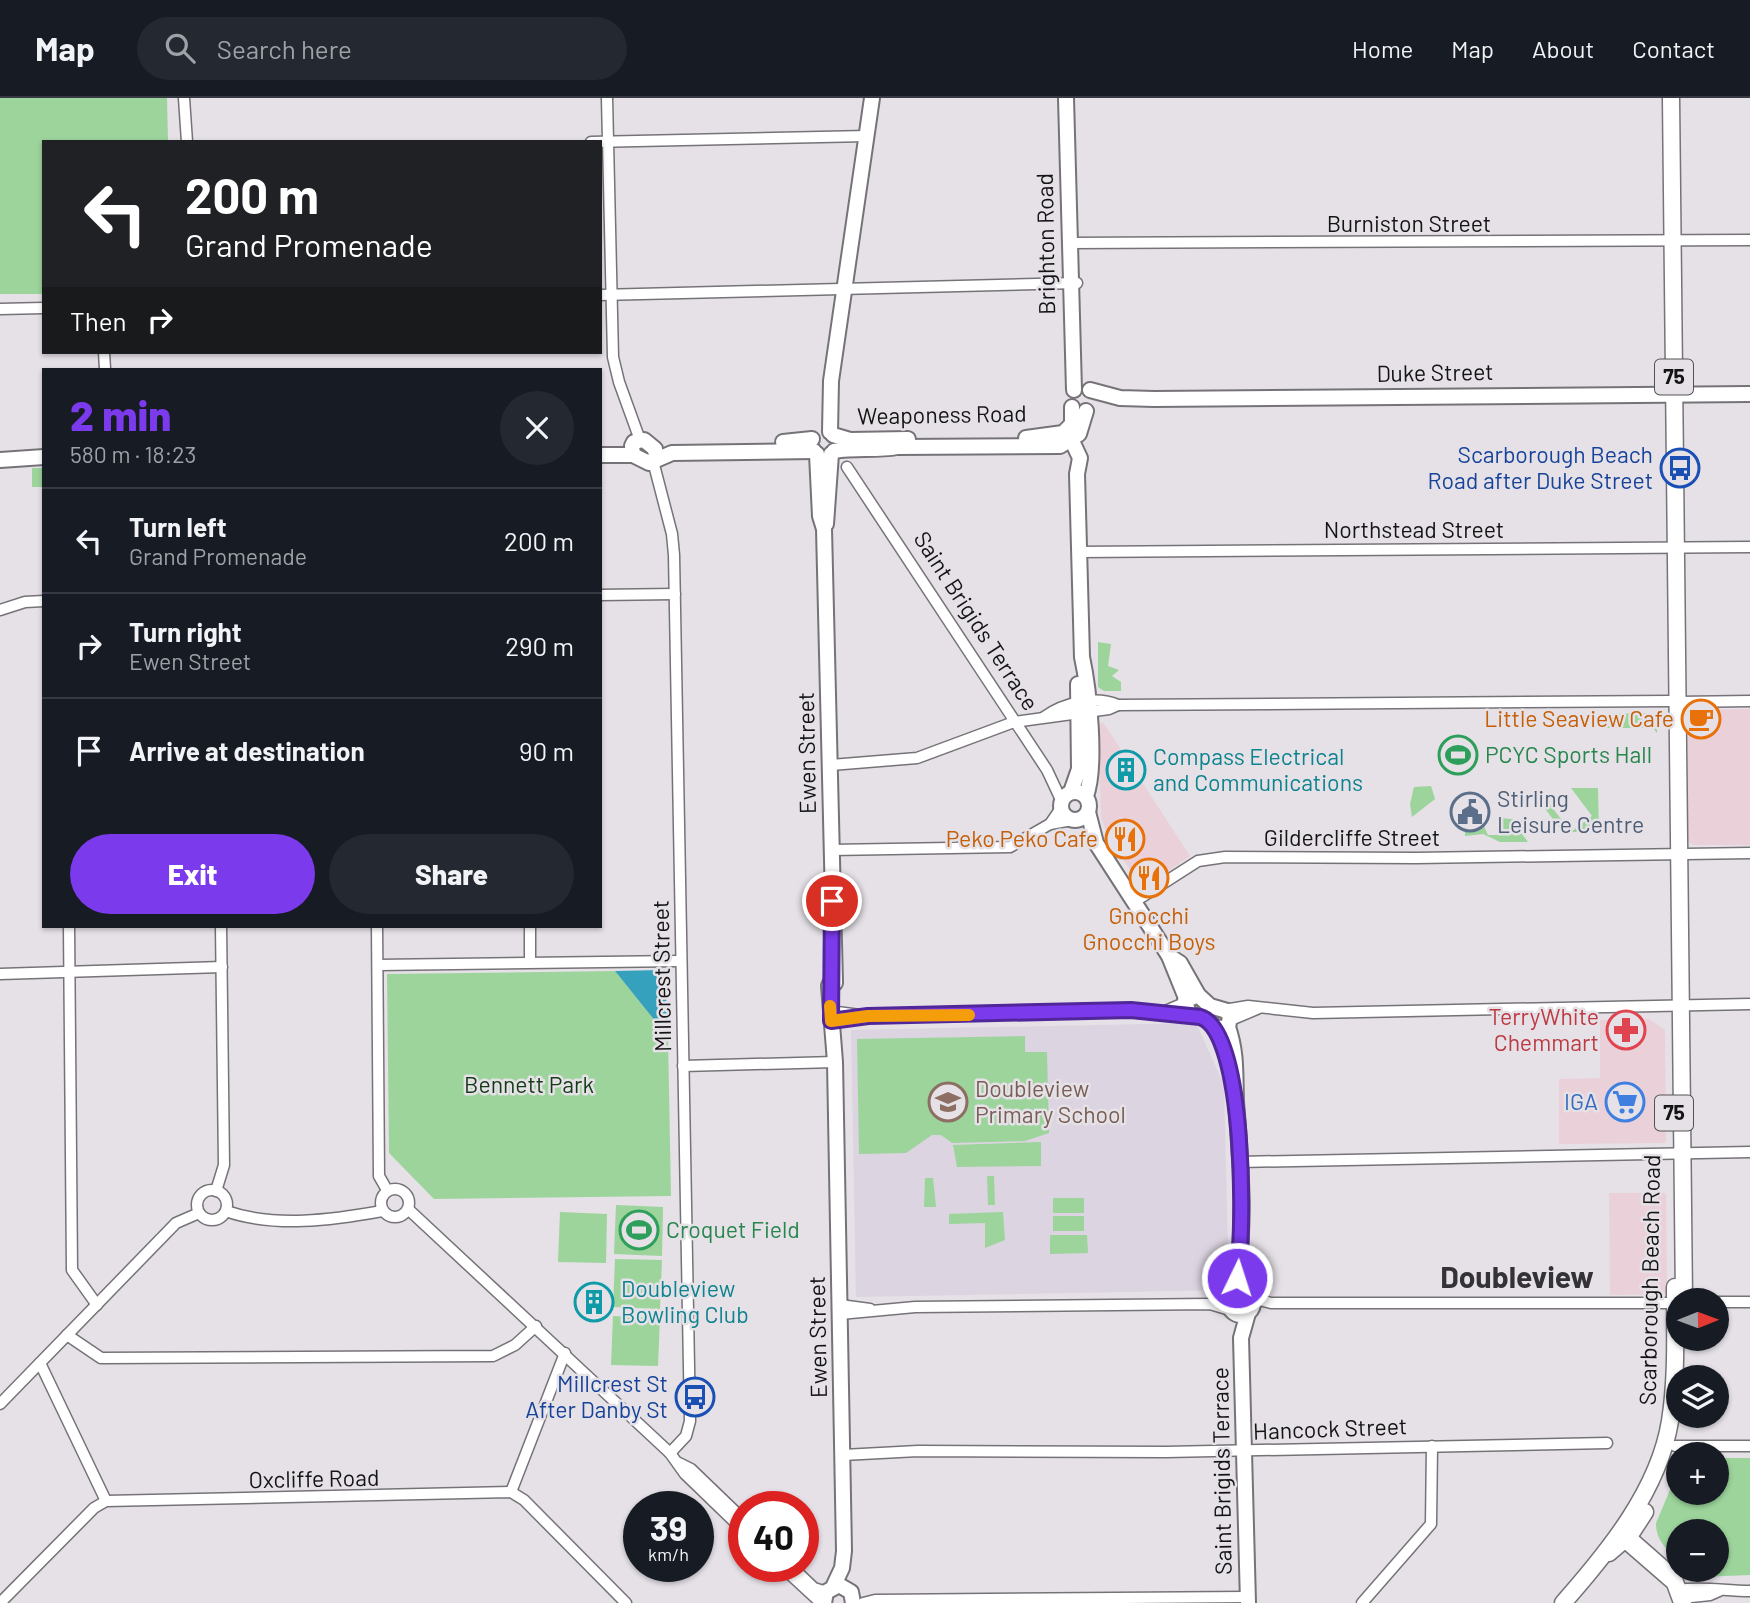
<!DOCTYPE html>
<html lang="en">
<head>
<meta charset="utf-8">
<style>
	:root { --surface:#171b24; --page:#242831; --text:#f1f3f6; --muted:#9ea1a6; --line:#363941; --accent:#7c3aed }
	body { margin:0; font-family:Barlow,sans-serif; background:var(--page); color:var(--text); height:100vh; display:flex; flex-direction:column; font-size:26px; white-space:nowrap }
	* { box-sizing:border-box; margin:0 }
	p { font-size:23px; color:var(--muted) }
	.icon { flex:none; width:38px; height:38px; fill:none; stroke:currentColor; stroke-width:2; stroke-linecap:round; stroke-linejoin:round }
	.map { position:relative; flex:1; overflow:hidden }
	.drawer { position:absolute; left:42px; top:270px; width:560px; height:560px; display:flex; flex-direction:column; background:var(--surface); border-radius:0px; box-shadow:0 2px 5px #0004 }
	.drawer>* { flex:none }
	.top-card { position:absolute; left:42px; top:42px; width:560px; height:214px; border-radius:0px; box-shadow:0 2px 5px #0004; background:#202124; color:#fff; overflow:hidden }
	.needle { width:46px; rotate:89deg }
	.fabs { position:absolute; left:1666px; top:1190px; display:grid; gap:14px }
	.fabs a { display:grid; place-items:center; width:63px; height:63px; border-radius:50%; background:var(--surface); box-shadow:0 2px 5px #0004; font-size:35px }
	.speed { position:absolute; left:623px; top:1393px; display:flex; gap:14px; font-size:35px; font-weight:700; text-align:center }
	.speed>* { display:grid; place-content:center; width:91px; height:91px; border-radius:50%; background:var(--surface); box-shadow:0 2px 5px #0004; line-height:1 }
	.speed small { font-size:18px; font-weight:400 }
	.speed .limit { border:10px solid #d22; background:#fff; color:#111 }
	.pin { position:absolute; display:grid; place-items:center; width:60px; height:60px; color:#fff; margin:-30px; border:4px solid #fff; border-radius:50%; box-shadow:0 2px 7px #0007 }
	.me { position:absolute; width:77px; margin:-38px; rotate:4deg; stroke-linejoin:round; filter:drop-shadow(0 0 5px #0008) }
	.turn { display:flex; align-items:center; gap:24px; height:147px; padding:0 28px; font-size:32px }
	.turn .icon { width:91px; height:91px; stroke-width:2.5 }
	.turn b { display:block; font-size:49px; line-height:60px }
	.then { display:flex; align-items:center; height:66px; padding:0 28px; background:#0003; gap:14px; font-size:26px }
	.round { display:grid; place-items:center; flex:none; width:74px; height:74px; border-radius:37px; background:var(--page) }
	.summary { display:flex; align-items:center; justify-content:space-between; height:119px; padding:0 28px }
	h1 { font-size:42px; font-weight:800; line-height:52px; color:var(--accent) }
	.button { display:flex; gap:14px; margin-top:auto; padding:14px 28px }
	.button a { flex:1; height:80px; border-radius:42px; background:var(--accent); color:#fff; font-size:28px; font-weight:800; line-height:80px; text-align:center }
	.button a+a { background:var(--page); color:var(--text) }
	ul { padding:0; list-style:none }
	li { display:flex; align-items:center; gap:21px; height:105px; padding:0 28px; border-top:2px solid var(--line) }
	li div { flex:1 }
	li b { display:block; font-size:26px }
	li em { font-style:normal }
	header { display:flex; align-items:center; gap:42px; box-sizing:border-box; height:98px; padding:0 35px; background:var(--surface); border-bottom:2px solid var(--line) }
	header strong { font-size:33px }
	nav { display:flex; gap:38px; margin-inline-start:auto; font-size:24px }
	.search { width:490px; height:63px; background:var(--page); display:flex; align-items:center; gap:18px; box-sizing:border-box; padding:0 24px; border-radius:38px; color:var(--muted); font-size:26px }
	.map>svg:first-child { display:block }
</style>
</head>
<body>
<header>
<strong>Map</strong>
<div class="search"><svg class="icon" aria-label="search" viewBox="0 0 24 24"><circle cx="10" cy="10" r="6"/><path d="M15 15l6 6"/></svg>Search here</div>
<nav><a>Home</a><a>Map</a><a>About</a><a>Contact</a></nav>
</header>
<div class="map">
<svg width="1750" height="1505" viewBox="0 0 1750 1505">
	<rect width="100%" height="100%" fill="#e5e1e7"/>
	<g fill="#ead1d9">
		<polygon points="1750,611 1750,747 1692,747 1687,742 1688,615 1692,612"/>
		<polygon points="1103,624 1190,758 1142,791 1106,734 1101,719 1098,627"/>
		<polygon points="1649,921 1665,932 1666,1045 1559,1046 1559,981 1600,980 1600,922"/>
		<polygon points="1609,1095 1666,1095 1667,1196 1610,1197"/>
	</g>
	<polygon fill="#dcd4e0" points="1196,925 1224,987 1229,1192 856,1199 851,932"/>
	<g fill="#9cd49b">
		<polygon points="0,0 167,0 168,44 44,44 44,196 0,196"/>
		<rect x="32" y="370" width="12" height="19"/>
		<polygon points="1098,544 1111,546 1108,568 1119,572 1112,578 1121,584 1121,593 1104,593 1098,589"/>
		<polygon points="1650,615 1657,622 1657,635 1653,630 1607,630 1608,616"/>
		<polygon points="1431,688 1435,701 1412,719 1410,706 1414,689"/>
		<polygon points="1571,690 1598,690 1599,734 1571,734 1592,718"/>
		<polygon points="1548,704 1570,733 1562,733 1543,708"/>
		<polygon points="1500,720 1522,722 1527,728 1520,733 1528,744 1500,744 1483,736 1465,738 1465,733 1470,733 1476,724 1482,724 1488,737 1500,737"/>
		<polygon points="615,873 668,939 671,1098 434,1101 389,1055 387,876"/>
		<polygon points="1025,938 1025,954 1047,954 1049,1035 1025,1043 952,1045 941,1037 932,1037 906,1055 859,1056 857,941"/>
		<polygon points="1041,1044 1041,1068 957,1069 953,1047"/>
		<polygon points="987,1078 994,1078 995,1107 988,1107"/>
		<polygon points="925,1080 933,1080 936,1109 924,1109"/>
		<rect x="1053" y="1100" width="31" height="15"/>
		<polygon points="616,1107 663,1109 662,1158 614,1156"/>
		<polygon points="560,1114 607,1116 606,1165 558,1164"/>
		<polygon points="1003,1114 1005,1142 985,1150 985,1125 949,1126 949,1116"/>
		<rect x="1053" y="1118" width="31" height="15"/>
		<polygon points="1050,1137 1087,1137 1088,1155 1050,1156"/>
		<polygon points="615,1161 662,1162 660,1211 613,1209"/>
		<polygon points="613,1218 660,1220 658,1268 611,1267"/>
		<path d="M1717,1360H1750V1477L1700,1479L1687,1472H1717V1433H1678V1463C1667,1451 1656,1443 1656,1425L1678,1373V1395H1717Z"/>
	</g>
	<polygon fill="#35a1bc" points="661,872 665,877 668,939 615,873"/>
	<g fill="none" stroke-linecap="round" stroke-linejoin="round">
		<defs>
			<g id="street">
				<polyline points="184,0 187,44"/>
				<polyline points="607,0 613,259 619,284 640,342"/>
				<polyline points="591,44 867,38"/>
				<polyline points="1069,145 1750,142"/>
				<polyline points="600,197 1077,185"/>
				<polyline points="0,211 44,210"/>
				<polyline points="104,254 105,271"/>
				<polyline points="653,363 672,436 674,457 690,1323 686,1338 670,1355"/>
				<polyline points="847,369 1047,672 1062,704"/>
				<polyline points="1079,454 1750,449"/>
				<polyline points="600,497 675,496"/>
				<polyline points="0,512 25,504 44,503"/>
				<polyline points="1679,604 1750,603"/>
				<path d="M1044,619C1064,605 1095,597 1118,607L1670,603"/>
				<polyline points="831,667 917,660 1014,624 1109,611 1118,607"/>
				<polyline points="1050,726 1072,722"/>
				<polyline points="831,752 1010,749 1050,726 1061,710"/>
				<polyline points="1134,804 1198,763 1225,759 1416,760 1750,755"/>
				<polyline points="69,828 72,1172 97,1207"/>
				<polyline points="377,828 379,1078 387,1092"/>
				<polyline points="530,828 530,864"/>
				<polyline points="378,867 680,863"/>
				<polyline points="0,876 222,869"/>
				<polyline points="1224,912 1248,908 1313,915 1750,906"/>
				<polyline points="830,913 867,918"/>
				<polyline points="1163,914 1184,905"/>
				<polyline points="1231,922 1257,911"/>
				<polyline points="831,923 868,918 1131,912 1193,918"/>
				<polyline points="683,968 835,964"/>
				<polyline points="1240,1064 1750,1054"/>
				<circle cx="395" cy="1105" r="14"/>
				<circle cx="212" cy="1107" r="15"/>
				<polyline points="216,1093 224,1067 221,828"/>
				<polyline points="408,1111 670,1355 685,1376 744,1433"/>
				<path d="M226,1113C274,1130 333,1122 382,1113"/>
				<polyline points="1252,1200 1271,1205 1678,1205"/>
				<polyline points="1717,1204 1750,1204"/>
				<polyline points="1210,1206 1230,1199"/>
				<polyline points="840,1207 870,1211"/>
				<polyline points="840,1216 915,1209 1210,1206 1230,1212"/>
				<polyline points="67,1237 101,1260 493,1258 515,1247 536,1228"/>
				<polyline points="40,1265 106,1403"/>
				<polyline points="0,1306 176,1125 199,1115"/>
				<polyline points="1675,1348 1750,1348"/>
				<polyline points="843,1357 918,1353 1166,1354 1607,1345"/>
				<polyline points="679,1365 691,1371 744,1422"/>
				<polyline points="511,1394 565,1255"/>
				<polyline points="1627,1435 1676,1478 1686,1505"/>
				<polyline points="1619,1440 1672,1486 1679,1505"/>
				<polyline points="781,1468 821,1505"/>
				<polyline points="791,1468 814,1490 826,1494"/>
				<path d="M1678,1492C1702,1488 1725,1493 1750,1493"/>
				<polyline points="1682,1500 1710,1497 1719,1493"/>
				<polyline points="0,1505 94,1410 106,1403 511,1394 524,1402 626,1505"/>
				<polyline points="863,1505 875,1502 1247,1499"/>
				<polyline points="1362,1505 1431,1426 1432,1348"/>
			</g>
			<g id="secondary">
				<polyline points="1066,0 1074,292"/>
				<polyline points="1090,292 1120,300 1154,301 1750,296"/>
				<polyline points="830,334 831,283 872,0"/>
				<polyline points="833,337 850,342 908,341"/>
				<polyline points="1026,340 1063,335 1072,326 1072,309"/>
				<path d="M1072,343L1080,360L1077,376L1082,559C1089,591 1097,668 1086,698"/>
				<polyline points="783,344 812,341"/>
				<path d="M834,353C856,349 876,353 897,349L1060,348L1079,336L1086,313"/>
				<polyline points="817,356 820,418 824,431 835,885"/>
				<polyline points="600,357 633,357"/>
				<polyline points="656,360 655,351 644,342 634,344 632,348 633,357 649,365 672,355 814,353"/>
				<polyline points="0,362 44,359"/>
				<polyline points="826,426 831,356"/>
				<polyline points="1071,694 1079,671 1078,586"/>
				<circle cx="1075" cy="708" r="14"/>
				<polyline points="1088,714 1096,745 1169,858 1186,900"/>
				<polyline points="1169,858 1180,865 1197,895"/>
				<polyline points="833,879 829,888 835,964 844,1453 842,1470 834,1487"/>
				<polygon points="1198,897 1210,908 1227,913 1230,919 1228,929 1216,930 1206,920 1189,916 1185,903"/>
				<path d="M1228,929C1237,955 1235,977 1236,1004C1241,1066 1246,1132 1235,1194"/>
				<circle cx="1241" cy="1205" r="12"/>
				<polyline points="824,1505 826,1494 839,1487 851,1494 853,1505"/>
				<polyline points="1248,1505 1241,1240 1248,1215"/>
			</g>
			<g id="primary">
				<polyline points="1671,0 1684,1202"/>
				<polyline points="1609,1455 1630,1437 1645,1414"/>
				<path d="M1563,1505C1608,1454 1659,1392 1670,1323C1677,1279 1675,1233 1675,1189"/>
			</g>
		</defs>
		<use href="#street" stroke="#767378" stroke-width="13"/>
		<use href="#secondary" stroke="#767378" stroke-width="18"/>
		<use href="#primary" stroke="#767378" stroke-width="19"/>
		<use href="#street" stroke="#fff" stroke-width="10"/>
		<use href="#secondary" stroke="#fff" stroke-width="14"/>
		<use href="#primary" stroke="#fff" stroke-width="16"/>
	</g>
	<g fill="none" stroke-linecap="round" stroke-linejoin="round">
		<defs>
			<path id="route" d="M832,803L831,923L868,918L1131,912L1200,919C1246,932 1245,1138 1237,1180"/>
		</defs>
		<use href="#route" stroke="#51269a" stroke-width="18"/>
		<use href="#route" stroke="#7c3aed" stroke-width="12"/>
		<polyline stroke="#f59e0b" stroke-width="12" points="830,908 831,923 868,918 969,917"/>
	</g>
	<defs>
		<symbol id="bus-ring" viewBox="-11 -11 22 22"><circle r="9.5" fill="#e5e1e7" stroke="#1a4fb4" stroke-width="1.5"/><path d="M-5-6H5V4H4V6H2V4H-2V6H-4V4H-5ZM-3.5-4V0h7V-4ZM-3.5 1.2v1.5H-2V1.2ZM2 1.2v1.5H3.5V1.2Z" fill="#1a4fb4"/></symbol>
		<symbol id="cafe-ring" viewBox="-11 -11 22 22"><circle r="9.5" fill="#e5e1e7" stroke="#e8710a" stroke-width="1.5"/><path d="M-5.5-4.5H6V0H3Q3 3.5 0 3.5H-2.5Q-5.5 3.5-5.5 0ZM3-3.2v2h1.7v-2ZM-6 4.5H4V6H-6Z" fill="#e8710a"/></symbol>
		<symbol id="stadium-ring" viewBox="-11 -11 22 22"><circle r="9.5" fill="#e5e1e7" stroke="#2e9e5b" stroke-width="1.5"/><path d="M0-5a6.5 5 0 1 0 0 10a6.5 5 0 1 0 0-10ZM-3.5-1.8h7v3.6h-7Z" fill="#2e9e5b"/></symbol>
		<symbol id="building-ring" viewBox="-11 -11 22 22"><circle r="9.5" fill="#e5e1e7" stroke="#0f9aa8" stroke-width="1.5"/><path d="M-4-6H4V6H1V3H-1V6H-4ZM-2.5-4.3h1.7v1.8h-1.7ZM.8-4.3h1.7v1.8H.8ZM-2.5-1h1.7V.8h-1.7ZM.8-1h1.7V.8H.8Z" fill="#0f9aa8"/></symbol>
		<symbol id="civic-ring" viewBox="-11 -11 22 22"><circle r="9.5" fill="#e5e1e7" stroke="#5c6f8a" stroke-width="1.5"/><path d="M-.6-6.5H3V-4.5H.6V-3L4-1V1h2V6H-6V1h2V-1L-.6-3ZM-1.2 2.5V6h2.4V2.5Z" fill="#5c6f8a"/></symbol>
		<symbol id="restaurant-ring" viewBox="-11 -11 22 22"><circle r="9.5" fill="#e5e1e7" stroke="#e8710a" stroke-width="1.5"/><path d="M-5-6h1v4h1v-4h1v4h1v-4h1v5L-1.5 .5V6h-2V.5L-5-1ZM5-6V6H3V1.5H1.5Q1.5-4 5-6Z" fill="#e8710a"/></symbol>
		<symbol id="pharmacy-ring" viewBox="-11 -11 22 22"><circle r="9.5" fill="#e5e1e7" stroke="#e0444e" stroke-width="1.5"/><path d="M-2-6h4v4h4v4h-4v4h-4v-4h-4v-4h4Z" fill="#e0444e"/></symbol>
		<symbol id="school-ring" viewBox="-11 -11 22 22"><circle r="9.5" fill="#e5e1e7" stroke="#8d6e63" stroke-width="1.5"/><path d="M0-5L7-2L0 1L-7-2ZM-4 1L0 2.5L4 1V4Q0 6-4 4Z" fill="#8d6e63"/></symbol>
		<symbol id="supermarket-ring" viewBox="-11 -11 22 22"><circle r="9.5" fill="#e5e1e7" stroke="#3f7fe0" stroke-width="1.5"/><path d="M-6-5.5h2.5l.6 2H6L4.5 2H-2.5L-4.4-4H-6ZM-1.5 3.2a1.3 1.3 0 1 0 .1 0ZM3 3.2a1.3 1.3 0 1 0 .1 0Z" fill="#3f7fe0"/></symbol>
	</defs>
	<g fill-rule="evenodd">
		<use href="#bus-ring" x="1658" y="348" width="44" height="44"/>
		<use href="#cafe-ring" x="1679" y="599" width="44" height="44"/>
		<use href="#stadium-ring" x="1436" y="635" width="44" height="44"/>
		<use href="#building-ring" x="1104" y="650" width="44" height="44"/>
		<use href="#civic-ring" x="1448" y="692" width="44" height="44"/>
		<use href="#restaurant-ring" x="1103" y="719" width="44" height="44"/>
		<use href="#restaurant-ring" x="1127" y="758" width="44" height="44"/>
		<use href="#pharmacy-ring" x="1604" y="910" width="44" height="44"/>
		<use href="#school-ring" x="926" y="982" width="44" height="44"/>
		<use href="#supermarket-ring" x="1603" y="982" width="44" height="44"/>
		<use href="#stadium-ring" x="617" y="1110" width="44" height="44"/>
		<use href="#building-ring" x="572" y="1182" width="44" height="44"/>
		<use href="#bus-ring" x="673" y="1277" width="44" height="44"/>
	</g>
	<g text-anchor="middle" stroke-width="5" stroke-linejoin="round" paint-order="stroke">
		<g fill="#e5e1e7" stroke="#535254" stroke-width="2">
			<rect x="1655" y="261.5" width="38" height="35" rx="5"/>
			<rect x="1655" y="997.5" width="38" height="35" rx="5"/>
		</g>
		<g font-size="21" font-weight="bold" fill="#151415">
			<text x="1674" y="286">75</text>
			<text x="1674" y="1022">75</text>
		</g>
		<g font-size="23" fill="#151415" stroke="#e5e1e7">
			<text x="1409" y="134">Burniston Street</text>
			<text transform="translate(1046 146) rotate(-91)" y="8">Brighton Road</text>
			<text transform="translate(1435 275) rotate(-1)" y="8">Duke Street</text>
			<text transform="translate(942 317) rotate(-1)" y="8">Weaponess Road</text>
			<text x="1414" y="440">Northstead Street</text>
			<text transform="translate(976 523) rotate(57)" y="8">Saint Brigids Terrace</text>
			<text transform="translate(807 655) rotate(-91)" y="8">Ewen Street</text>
			<text x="1352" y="748">Gildercliffe Street</text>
			<text transform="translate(662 878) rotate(-91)" y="8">Millcrest Street</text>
			<text transform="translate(1650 1182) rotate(-89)" y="8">Scarborough Beach Road</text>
			<text transform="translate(818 1239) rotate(-91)" y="8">Ewen Street</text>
			<text transform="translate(1330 1331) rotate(-2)" y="8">Hancock Street</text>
			<text transform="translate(1222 1373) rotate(-91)" y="8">Saint Brigids Terrace</text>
			<text transform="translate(314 1381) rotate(-1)" y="8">Oxcliffe Road</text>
		</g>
		<g font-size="23" fill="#164399" stroke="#e5e1e7" text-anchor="end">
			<text x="1653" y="365">Scarborough Beach<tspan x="1653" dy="26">Road after Duke Street</tspan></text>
			<text x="668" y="1294">Millcrest St<tspan x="668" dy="26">After Danby St</tspan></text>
		</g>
		<g font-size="23" fill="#c56008" stroke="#e5e1e7" text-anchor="end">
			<text x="1674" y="629">Little Seaview Cafe</text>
			<text x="1098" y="749">Peko Peko Cafe</text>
			<text x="1149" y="826" text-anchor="middle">Gnocchi<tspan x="1149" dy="26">Gnocchi Boys</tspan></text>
		</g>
		<g font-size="23" fill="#27864d" stroke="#e5e1e7" text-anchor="start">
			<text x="1485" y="665">PCYC Sports Hall</text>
			<text x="666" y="1140">Croquet Field</text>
		</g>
		<g font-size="23" fill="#0d838f" stroke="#e5e1e7" text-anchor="start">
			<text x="1153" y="667">Compass Electrical<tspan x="1153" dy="26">and Communications</tspan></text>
			<text x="621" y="1199">Doubleview<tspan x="621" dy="26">Bowling Club</tspan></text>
		</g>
		<g font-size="23" fill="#4e5e75" stroke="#e5e1e7" text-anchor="start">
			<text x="1497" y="709">Stirling<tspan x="1497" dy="26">Leisure Centre</tspan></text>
		</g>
		<g font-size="23" fill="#be3a42" stroke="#e5e1e7" text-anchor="end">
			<text x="1599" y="927">TerryWhite<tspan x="1599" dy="26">Chemmart</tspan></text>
		</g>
		<g font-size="23" fill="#133c15" stroke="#e5e1e7">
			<text x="529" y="995">Bennett Park</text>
		</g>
		<g font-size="23" fill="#785e54" stroke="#e5e1e7" text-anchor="start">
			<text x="975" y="999">Doubleview<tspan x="975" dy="26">Primary School</tspan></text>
		</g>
		<g font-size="23" fill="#366cbe" stroke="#e5e1e7" text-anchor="end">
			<text x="1598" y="1012">IGA</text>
		</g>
		<g font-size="30" font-weight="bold" fill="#353237" stroke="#e5e1e7">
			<text x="1517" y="1190">Doubleview</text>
		</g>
	</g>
</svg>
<div class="fabs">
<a><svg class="needle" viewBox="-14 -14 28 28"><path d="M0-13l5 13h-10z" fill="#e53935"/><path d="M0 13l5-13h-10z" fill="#9ea1a6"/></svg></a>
<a><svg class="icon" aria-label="layers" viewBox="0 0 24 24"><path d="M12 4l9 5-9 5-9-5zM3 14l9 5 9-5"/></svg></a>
<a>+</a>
<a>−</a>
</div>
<div class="speed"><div>39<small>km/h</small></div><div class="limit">40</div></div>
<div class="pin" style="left:832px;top:803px;background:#d93025"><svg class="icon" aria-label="arrive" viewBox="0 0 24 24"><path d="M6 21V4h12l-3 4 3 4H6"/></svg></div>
<svg class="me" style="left:1237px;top:1180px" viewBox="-20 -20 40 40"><circle r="17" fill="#7c3aed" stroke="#fff" stroke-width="3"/><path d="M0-11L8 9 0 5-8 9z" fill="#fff"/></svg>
<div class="top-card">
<div class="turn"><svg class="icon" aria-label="left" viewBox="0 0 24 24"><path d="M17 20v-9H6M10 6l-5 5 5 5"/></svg><div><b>200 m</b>Grand Promenade</div></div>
<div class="then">Then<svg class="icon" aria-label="right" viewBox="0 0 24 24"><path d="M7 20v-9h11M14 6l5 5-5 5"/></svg></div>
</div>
<section class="drawer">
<div class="summary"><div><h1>2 min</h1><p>580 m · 18:23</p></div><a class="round"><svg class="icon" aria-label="close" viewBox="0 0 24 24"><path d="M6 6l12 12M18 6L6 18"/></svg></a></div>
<ul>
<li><svg class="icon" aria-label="left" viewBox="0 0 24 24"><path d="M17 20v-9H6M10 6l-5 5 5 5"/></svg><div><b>Turn left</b><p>Grand Promenade</p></div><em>200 m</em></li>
<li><svg class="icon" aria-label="right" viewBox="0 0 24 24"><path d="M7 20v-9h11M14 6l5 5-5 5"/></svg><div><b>Turn right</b><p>Ewen Street</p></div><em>290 m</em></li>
<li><svg class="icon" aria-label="arrive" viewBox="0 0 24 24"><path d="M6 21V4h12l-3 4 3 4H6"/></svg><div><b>Arrive at destination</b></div><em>90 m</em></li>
</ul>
<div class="button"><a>Exit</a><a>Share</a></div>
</section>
</div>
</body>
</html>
